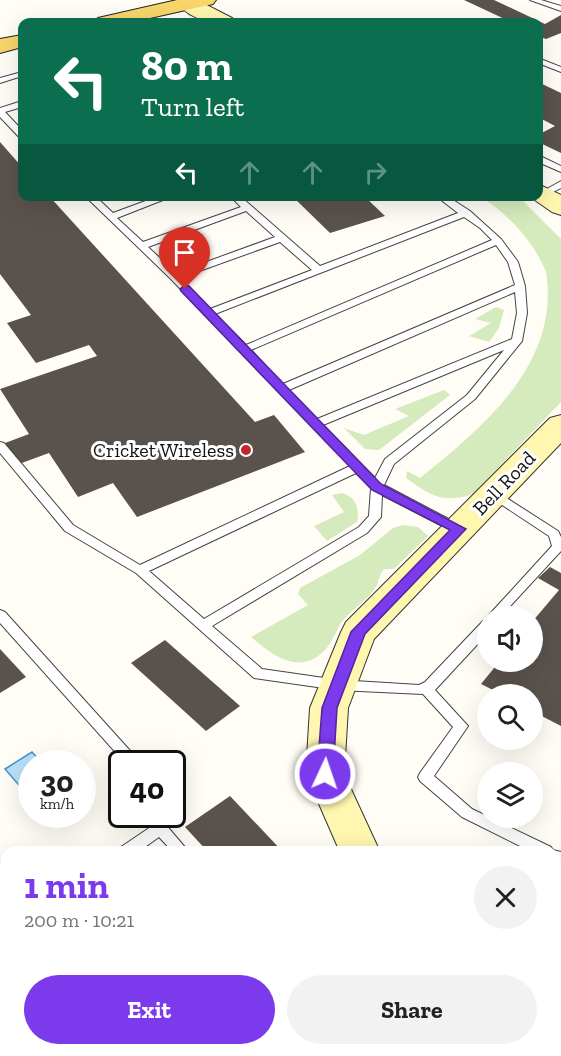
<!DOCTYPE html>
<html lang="en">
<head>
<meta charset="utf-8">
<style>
	:root { --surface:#fff; --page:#f2f2f2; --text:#202124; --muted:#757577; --accent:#7c3aed }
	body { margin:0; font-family:"Zilla Slab",serif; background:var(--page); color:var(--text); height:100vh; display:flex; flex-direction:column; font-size:22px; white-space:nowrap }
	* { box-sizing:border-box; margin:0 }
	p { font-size:20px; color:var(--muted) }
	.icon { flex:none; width:33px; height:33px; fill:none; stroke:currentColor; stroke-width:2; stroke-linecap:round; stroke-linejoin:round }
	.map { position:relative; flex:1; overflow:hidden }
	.panel { position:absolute; left:0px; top:846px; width:561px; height:210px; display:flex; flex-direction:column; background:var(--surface); border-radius:18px 18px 0 0; box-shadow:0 6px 24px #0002 }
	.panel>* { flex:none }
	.banner { position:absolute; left:18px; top:18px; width:525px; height:183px; border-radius:12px; box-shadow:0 6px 24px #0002; background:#0b6e4f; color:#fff; overflow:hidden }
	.fabs { position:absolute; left:477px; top:606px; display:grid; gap:12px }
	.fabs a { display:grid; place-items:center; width:66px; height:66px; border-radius:50%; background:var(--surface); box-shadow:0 6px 24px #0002; font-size:30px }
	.speed { position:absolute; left:18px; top:750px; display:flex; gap:12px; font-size:30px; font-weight:700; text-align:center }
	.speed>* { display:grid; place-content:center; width:78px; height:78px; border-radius:50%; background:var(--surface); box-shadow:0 6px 24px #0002; line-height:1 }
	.speed small { font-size:15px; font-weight:400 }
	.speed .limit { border:3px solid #111; border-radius:9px; background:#fff; color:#111 }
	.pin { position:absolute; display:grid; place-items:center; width:51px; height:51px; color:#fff; margin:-62px -26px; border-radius:50% 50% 50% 0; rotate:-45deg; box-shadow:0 0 6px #0007 }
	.pin .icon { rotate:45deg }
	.me { position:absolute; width:66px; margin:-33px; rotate:3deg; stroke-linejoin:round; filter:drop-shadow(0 0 4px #0008) }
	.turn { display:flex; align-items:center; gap:21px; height:126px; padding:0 24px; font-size:27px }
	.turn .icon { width:78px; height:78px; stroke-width:2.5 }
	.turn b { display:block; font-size:42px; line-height:51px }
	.lanes { display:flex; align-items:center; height:57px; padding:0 24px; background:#0003; justify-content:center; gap:30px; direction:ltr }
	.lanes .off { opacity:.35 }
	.round { display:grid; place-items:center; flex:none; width:63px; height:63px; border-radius:32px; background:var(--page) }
	.headline { display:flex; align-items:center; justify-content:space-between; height:102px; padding:0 24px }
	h1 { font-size:36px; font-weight:700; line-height:45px; color:var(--accent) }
	.action { display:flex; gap:12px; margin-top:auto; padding:12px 24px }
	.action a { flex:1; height:69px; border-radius:36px; background:var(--accent); color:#fff; font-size:24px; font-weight:700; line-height:69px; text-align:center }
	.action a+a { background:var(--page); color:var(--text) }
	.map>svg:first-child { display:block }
</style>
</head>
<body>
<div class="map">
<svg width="561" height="1056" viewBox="0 0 561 1056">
	<rect width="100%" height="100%" fill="#fffdf5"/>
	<g fill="#d5ebbd">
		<path d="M481,197H519L561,239V402L473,494C443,504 431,496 406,478L407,471L420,478C481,429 561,364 546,272C534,242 508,214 481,197Z"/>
		<polygon points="496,307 504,310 499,328 489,342 469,336 491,323 475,319"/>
		<polygon points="444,390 450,395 379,450 365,449 344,428 364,435 409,416 395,409"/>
		<path d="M342,493C356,497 360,509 357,522L327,541L314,526L344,512L332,495Z"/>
		<path d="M403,525L418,527L428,536L394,569H384C379,575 380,579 377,585C369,600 351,609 341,623C336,632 331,644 324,651C299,676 272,655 251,637L308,605L298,594L300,588L360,555L393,528Z"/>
	</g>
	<polygon fill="#b9e0f7" stroke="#3f96cf" stroke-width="1.5" points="32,752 42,763 32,764 31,799 5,769"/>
	<g fill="#5a524d">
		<polygon points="464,0 494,0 545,24 561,15 561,33 546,39 538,36 538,22 511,22"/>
		<polygon points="538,82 561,93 561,153 538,142 538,135 555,126 538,117"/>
		<polygon points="0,142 22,167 22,196 49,196 255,422 274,415 305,452 137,517 113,483 78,497 49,453 19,464 5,443 29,434 0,389 97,356 89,345 36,363 7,323 31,315 0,274"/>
		<polygon points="292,196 364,196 385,216 330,233"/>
		<polygon points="550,567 561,573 561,726 532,711 532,694 501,694 481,684 499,662 532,662 532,622 559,590 538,578"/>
		<polygon points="165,640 240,706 206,731 131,663"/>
		<polygon points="0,649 26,677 0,693"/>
		<polygon points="230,796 283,852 208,852 185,827"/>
		<polygon points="0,861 6,868 6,898 0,902"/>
		<polygon points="16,1050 261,1050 267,1056 21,1056"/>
	</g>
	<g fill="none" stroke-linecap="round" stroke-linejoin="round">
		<defs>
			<g id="lane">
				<polygon points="530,0 541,0 561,6 561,11"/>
				<polygon points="538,58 561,67 561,72 538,63"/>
				<polygon points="22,72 22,76 0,83 0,78"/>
				<polygon points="22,101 22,107 5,112 22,130 22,138 19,137 0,117 0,108"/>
				<polygon points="538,155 561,166 561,172 538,162"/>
				<polygon points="561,181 561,188 543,197 538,194"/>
				<path d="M85,196H95L113,213L159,196H173L117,218L143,242L241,207L230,196H240L320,266L458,213L436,196H447L470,211L501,239L518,262L525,286L527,313L522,341L475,399L394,464L384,485L462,526L464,529L462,532H454L382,495L381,517L367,533L212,626L262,669L338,680L419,685L425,682L483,621L488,619V633L435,690L468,726L434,776L472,809L551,847L553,850L561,852V865L555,863V852H532L462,817L420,781L418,777L420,773L453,727L423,694L338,690L254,678L136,573L65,531L0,453V442L4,443L73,525L140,565L350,466L171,279ZM246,211L275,237L176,273L148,247ZM464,217L480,228L492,240L246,345L215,314ZM280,242L312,270L210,309L180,278ZM496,245L508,262L515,285L283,384L251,350ZM515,292L517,313L512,339L317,419L289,390ZM504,350L467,395L385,459L375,478L323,425ZM356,473L371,488L369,516L359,527L204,619L149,571Z"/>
				<polygon points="494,490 558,531 561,537 561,551 501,616 488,616 552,546 549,536 490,497 488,494 490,491"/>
				<polygon points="0,610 5,612 142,764 126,764 0,623"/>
				<polygon points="148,814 162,814 166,825 189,852 173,852 159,837 138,852 119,852 121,847 152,826"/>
				<polygon points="6,932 6,948 0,950 0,934"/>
				<polygon points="6,995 6,1012 0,1015 0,998"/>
				<polygon points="335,1050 354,1050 356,1056 338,1056"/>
			</g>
			<g id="secondary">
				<path d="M181,0H197L232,18L236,22C217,24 190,21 179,4Z"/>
				<polygon points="538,184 561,195 561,215 552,212 529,196 538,196"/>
				<polygon points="561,415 561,443 374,639 348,708 344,774 380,852 340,852 306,774 310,708 341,632 346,622 550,418"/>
				<polygon points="555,1025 561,1028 561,1056 536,1056 534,1050 555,1050"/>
			</g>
			<g id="primary">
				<polygon points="177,0 216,0 213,4 132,22 94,22 98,18"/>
				<polygon points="22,35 22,47 0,53 0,39"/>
			</g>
		</defs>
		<use href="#lane" stroke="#444" stroke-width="2"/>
		<use href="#secondary" stroke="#333" stroke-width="2"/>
		<use href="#primary" stroke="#222" stroke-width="2"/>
		<use href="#lane" fill="#fff" fill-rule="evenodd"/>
		<use href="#secondary" fill="#fff6b0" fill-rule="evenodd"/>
		<use href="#primary" fill="#f9d66b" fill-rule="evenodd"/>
	</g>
	<polygon fill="#7c3aed" stroke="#51269a" stroke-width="1.5" points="185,285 189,286 381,484 466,529 365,634 337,708 333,774 331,779 320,779 317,774 322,708 351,632 450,530 372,490 181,291 180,289"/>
	<circle fill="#c4262e" stroke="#fff" stroke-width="2" cx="246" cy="450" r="6"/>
	<g text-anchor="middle" stroke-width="6" stroke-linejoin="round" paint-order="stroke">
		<g font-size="20" fill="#111" stroke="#fff" text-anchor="end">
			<text x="234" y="457">Cricket Wireless</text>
		</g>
		<g font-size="20" fill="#111" stroke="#fff">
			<text transform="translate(504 483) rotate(-46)" y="7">Bell Road</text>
		</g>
	</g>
</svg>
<div class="fabs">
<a><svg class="icon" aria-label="sound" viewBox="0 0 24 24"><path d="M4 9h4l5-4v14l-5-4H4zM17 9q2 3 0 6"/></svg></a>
<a><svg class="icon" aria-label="search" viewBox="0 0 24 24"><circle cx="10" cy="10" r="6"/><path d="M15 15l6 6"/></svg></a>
<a><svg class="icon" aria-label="layers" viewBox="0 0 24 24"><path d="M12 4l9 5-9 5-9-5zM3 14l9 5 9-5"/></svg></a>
</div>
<div class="speed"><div>30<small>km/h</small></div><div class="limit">40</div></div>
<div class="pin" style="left:185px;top:289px;background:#d93025"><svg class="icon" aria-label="arrive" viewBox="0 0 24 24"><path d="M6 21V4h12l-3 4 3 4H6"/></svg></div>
<svg class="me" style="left:325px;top:774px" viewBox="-20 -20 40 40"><circle r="17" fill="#7c3aed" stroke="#fff" stroke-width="3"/><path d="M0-11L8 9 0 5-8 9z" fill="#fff"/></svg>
<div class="banner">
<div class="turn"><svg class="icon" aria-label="left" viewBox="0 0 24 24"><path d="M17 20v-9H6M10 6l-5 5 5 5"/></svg><div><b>80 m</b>Turn left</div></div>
<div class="lanes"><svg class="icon" aria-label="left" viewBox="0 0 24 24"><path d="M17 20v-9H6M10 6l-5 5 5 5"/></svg><svg class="icon off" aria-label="ahead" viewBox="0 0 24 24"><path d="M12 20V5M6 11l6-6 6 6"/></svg><svg class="icon off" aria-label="ahead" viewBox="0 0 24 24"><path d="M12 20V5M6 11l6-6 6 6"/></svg><svg class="icon off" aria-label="right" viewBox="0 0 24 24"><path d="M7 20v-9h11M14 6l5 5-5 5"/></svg></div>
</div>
<section class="panel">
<div class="headline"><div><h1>1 min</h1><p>200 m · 10:21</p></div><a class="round"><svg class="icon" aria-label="close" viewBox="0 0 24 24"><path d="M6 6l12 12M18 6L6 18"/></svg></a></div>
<div class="action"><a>Exit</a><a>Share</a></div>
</section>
</div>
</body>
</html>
